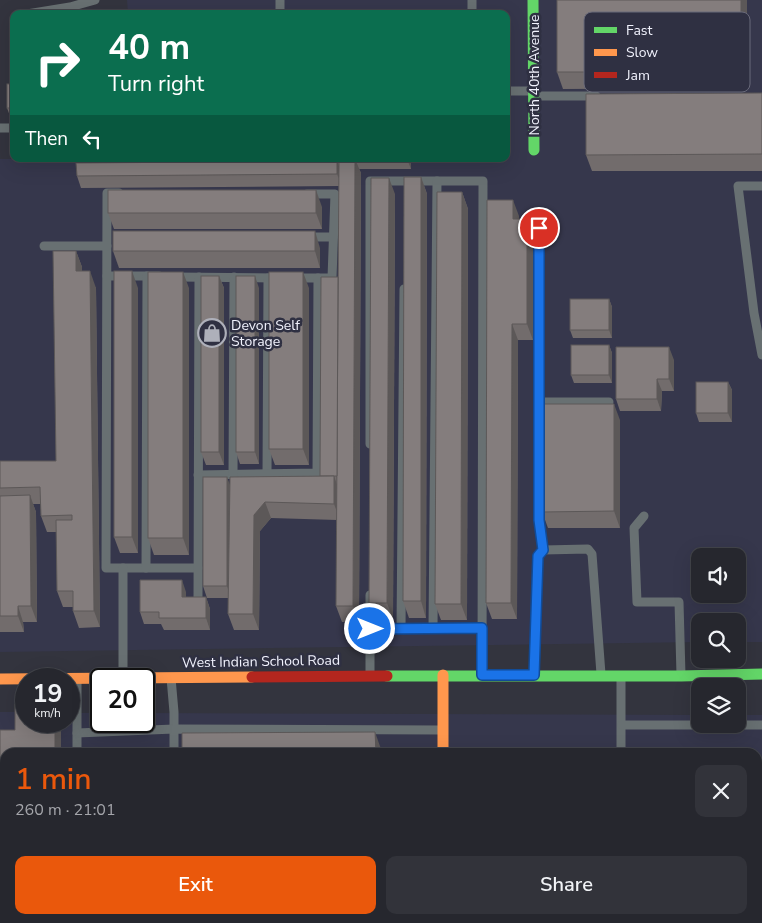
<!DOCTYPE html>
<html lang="en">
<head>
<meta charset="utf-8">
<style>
	:root { --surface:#26272e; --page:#32333a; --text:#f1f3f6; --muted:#a4a5aa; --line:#42444a; --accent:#ea580c }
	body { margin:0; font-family:"Nunito Sans",sans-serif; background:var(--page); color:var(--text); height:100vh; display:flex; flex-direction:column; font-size:19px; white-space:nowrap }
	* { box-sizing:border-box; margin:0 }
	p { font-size:16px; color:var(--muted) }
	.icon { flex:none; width:28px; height:28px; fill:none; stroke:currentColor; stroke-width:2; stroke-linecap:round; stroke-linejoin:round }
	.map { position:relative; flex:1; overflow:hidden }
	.sheet { position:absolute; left:0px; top:748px; width:762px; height:176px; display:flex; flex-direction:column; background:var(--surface); border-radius:15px 15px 0 0; box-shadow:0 5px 20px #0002,0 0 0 1px var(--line) }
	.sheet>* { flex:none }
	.banner { position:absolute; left:10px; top:10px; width:500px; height:152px; border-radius:10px; box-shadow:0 5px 20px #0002,0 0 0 1px var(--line); background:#0b6e4f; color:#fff; overflow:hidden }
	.tools { position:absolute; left:691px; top:548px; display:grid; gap:10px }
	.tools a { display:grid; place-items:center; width:55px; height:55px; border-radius:10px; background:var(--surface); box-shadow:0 5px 20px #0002,0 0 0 1px var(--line); font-size:25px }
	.speed { position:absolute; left:15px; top:668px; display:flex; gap:10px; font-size:25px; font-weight:700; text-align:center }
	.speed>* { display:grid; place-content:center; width:65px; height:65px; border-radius:50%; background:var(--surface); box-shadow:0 5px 20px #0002,0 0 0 1px var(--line); line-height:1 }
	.speed small { font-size:12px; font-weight:400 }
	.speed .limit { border:2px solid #111; border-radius:8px; background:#fff; color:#111 }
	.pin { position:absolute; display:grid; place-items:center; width:42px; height:42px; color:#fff; margin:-21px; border:2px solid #fff; border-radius:50%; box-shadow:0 1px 5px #0007 }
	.me { position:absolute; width:55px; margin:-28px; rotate:90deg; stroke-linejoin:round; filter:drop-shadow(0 0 4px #0008) }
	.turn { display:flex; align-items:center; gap:18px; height:105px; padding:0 15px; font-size:22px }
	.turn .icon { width:65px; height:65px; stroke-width:2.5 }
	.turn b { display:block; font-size:35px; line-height:42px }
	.then { display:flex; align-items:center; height:48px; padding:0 15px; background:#0003; gap:10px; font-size:19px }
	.round { display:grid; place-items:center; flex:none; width:52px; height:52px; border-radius:10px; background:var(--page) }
	.head { display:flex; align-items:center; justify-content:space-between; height:85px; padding:0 15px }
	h1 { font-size:30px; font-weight:600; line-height:38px; color:var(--accent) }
	.primary-button { display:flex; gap:10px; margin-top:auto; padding:10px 15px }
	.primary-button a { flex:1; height:58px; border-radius:10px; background:var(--accent); color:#fff; font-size:20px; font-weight:600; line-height:58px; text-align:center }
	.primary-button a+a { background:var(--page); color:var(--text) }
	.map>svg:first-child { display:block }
</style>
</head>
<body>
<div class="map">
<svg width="762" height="923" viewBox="0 0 762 923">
	<rect width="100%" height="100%" fill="#33343e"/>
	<g fill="#36374c" fill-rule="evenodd">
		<path d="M127,0H762V642H738V621H700V642L0,652V159H506V14H128ZM700,556H738V594H700Z"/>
		<path d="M0,712H26V721H69V713H101V721H144V713L700,715V724H738V715H762V923H0ZM5,752H758V919H5Z"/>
	</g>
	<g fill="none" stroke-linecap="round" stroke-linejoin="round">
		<g stroke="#687072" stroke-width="9">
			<polyline points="280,0 280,14"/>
			<polyline points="472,0 472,14"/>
			<polyline points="27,14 70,7 95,0"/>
			<polyline points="506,91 533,91"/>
			<polyline points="534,96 596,96"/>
			<polyline points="0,128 14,128"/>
			<polyline points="762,186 738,186 754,313 762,355"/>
			<polyline points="119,193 107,193 106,568 198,568"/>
			<polyline points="539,228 539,520 543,550"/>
			<polyline points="306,237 333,237"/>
			<polyline points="44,246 107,246"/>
			<polyline points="107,276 159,276"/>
			<polyline points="175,277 279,278"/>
			<polyline points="295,278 332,278 335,194 307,194"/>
			<polyline points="539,402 609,402"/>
			<polyline points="370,444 370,181 483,181 482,674"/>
			<polyline points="267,474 268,278"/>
			<polyline points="198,475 317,473 318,278"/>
			<polyline points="233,475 234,277"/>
			<polyline points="644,516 634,528 637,602 679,602 681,675"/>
			<polyline points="123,568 123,677"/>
			<polyline points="146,568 147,276"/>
			<polyline points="370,595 370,674"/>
			<polyline points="198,599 199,277"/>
			<polyline points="433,628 437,181"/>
			<polyline points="370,629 482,628"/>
			<polyline points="401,629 404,289"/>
			<polyline points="534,674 538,556 543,550 588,549 592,554 601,674"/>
			<polyline points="621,677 621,752"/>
			<polyline points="77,678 77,752"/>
			<polyline points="171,678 174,712 174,752"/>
			<polyline points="622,725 762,725"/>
			<polyline points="77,733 174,729 443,730"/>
			<polyline points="0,914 5,914"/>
			<polyline points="28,919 30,923"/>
			<polyline points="178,923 179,919"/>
		</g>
		<polyline stroke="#687072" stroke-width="16" points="442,923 442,919"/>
		<g stroke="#63d668" stroke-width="11">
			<polyline points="533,0 534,150"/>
			<polyline points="387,676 681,676 762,674"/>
		</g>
		<g stroke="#ff974d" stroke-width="11">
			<polyline points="443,675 443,752"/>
			<polyline points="0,679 252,677"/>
		</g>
		<polyline stroke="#b3261e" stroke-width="11" points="252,677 387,676"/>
	</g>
	<g fill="#726c6c">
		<polygon points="747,0 747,88 563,89 557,72"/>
		<polygon points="14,84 14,116 10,116 7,108"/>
		<polygon points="762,93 762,171 592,171 586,155"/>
		<polygon points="201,159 236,159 236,162 320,161 319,159 411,159 411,169 359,169 361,173 359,622 342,622 336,606 337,520 271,518 260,531 259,630 234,630 228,614 228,598 207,598 203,586 230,484 321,476 338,279 339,186 81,188 77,176 203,162"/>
		<polygon points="421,177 427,194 426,618 409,618 403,601"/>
		<polygon points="462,192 468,209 467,620 441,620 435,604"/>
		<polygon points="395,194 393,619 375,619 369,603"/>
		<polygon points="322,207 322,229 114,229 108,213"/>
		<polygon points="519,216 519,219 533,235 533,340 518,340 517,619 492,619 486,603"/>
		<polygon points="320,248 320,268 119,268 113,251"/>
		<polygon points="76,251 82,267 82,271 96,288 100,627 79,628 73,611 73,607 63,607 57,591 57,532 47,532 41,516 41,504 33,504 36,512 37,622 23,622 24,632 0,632 0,461 56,461"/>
		<polygon points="219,276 224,288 224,465 206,465 201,452"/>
		<polygon points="138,288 138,553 120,553 114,537"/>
		<polygon points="189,288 189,555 154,555 148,538"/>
		<polygon points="259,288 259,464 240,464 236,452"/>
		<polygon points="309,288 309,465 275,465 269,449"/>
		<polygon points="609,299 612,307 612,338 573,338 570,330"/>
		<polygon points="609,345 612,353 612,383 574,383 571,375"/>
		<polygon points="674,360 674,391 662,391 661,411 620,411 616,399"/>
		<polygon points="728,382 732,390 732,422 699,422 696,413"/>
		<polygon points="620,420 620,528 548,528 542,512"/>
		<polygon points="186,592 186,597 206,597 210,609 210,630 164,630 161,624 144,624 140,612"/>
		<polygon points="26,721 61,721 61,752 5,752 5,776 0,776 0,730 15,730"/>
	</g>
	<g fill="#5c5858">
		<polygon points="741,0 747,0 747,88 741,72"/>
		<polygon points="355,159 361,173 359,622 353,606"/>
		<polygon points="407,159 411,159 411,169"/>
		<polygon points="337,161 342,174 342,186 337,174"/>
		<polygon points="421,177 427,194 426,618 421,601"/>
		<polygon points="389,178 395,194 393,619 387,603"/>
		<polygon points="316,190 322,207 322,229 316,213"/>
		<polygon points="462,192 468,209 467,620 461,604"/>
		<polygon points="513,200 519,216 519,235 513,219"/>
		<polygon points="527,219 533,235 533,340 527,324"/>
		<polygon points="315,231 320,248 320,268 315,251"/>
		<polygon points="76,251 82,267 82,288 76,271"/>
		<polygon points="90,271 96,288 100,627 94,611"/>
		<polygon points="132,271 138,288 138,553 132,537"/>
		<polygon points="183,272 189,288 189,555 183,538"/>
		<polygon points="303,272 309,288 309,465 303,449"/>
		<polygon points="219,276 224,288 224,465 219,452"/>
		<polygon points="255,276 259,288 259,464 255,452"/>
		<polygon points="609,299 612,307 612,338 609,330"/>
		<polygon points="512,324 518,340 517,619 511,603"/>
		<polygon points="609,345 612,353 612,383 609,375"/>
		<polygon points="669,347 674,360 674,391 669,379"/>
		<polygon points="657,379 662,391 661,411 657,399"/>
		<polygon points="728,382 732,390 732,422 728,413"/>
		<polygon points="614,404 620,420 620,528 614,511"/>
		<polygon points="334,476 340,493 340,520 334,504"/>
		<polygon points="227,477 232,490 231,598 227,586"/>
		<polygon points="30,495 36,512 37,622 31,606"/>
		<polygon points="265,502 271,518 260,531 259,630 253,614 254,515"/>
		<polygon points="182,580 186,592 186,609 182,597"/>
		<polygon points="206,597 210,609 210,630 206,618"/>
		<polygon points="18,606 23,622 24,632 18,616"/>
		<rect x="55" y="721" width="6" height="31"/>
		<polygon points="375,732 381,749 381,752 376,752"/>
		<polygon points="15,919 16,919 18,923 15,923"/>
		<rect x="167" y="919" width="6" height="4"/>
		<rect x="337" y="919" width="6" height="4"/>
	</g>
	<g fill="#847d7d" stroke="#5c5858">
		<rect x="557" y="0" width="184" height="72"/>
		<rect x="7" y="84" width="7" height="24"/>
		<polygon points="762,93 762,154 586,155 586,94"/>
		<polygon points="339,159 355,159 353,606 336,606"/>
		<polygon points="337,161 337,174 77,176 76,163"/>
		<polygon points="404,177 421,177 421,601 403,601"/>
		<polygon points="371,178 389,178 387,603 369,603"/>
		<rect x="108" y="190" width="208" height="23"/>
		<polygon points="437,192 462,192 461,604 435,604"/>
		<polygon points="487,200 513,200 513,219 527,219 527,324 512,324 511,603 486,603"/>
		<rect x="113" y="231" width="202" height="20"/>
		<polygon points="53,251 76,251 76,271 90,271 94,611 73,611 73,591 57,591 56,520 72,520 72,515 41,516 40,487 0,488 0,461 56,461"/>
		<rect x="114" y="271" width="18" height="266"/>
		<rect x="148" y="272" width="35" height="266"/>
		<rect x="269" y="272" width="34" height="177"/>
		<rect x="201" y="276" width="18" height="176"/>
		<rect x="236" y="276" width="19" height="176"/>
		<polygon points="321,277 338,277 337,476 320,476"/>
		<rect x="570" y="299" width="39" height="31"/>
		<rect x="571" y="345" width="38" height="30"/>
		<polygon points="616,347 669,347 669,379 657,379 657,399 616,399"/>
		<rect x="696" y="382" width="32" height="31"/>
		<polygon points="542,404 614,404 614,511 542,512"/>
		<polygon points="334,476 334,504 265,502 254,515 253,614 228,614 230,477"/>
		<rect x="203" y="477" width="24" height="109"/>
		<polygon points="30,495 31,606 18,606 18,616 0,616 0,496"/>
		<polygon points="140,580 182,580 182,597 206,597 206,618 159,618 159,612 140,612"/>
		<polygon points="15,704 26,704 26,721 55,721 55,752 5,752 5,760 0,760 0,730 15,730"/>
		<polygon points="375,732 376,752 182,752 182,733"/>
		<polygon points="0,915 5,915 5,919 15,919 15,923 0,923"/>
		<rect x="128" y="919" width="39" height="4"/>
		<rect x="183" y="919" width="154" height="4"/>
	</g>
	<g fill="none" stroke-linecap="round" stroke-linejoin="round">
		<defs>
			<polyline id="route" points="370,629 482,628 482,675 534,675 538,556 543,550 539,520 539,228"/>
		</defs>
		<use href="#route" stroke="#114b97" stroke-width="12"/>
		<use href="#route" stroke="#1a73e8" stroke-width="9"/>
	</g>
	<defs>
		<symbol id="shop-ring" viewBox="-11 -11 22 22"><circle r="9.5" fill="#2f3042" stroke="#aeb0ba" stroke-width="1.5"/><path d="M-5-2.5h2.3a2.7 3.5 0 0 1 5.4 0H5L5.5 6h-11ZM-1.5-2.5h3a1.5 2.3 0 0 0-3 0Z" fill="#aeb0ba"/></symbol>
	</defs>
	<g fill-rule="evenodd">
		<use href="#shop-ring" x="196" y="317" width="32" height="32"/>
	</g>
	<g text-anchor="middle" stroke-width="5" stroke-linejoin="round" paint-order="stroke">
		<g font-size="14" fill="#f1f2fd" stroke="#2f3042">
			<text transform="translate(534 75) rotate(-90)" y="5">North 40th Avenue</text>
			<text transform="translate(261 661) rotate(-1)" y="5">West Indian School Road</text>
		</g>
		<g font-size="14" fill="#f1f2fd" stroke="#2f3042" text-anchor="start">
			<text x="231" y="330">Devon Self<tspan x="231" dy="16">Storage</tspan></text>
		</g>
	</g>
	<rect x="584" y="12" width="166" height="80" rx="8" fill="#2f3042" stroke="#696a7a" stroke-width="1"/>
	<rect x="594" y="27" width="23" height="6" fill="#63d668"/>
	<rect x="594" y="49" width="23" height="7" fill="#ff974d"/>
	<rect x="594" y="72" width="23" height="6" fill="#b3261e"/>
	<g font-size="14" fill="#f1f2fd">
		<text x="626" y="35">Fast</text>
		<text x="626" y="57">Slow</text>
		<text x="626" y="80">Jam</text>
	</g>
</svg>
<div class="tools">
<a><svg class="icon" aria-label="sound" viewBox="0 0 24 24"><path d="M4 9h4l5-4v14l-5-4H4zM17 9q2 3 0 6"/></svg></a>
<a><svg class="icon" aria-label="search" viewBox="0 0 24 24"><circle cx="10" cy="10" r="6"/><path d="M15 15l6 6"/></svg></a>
<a><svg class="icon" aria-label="layers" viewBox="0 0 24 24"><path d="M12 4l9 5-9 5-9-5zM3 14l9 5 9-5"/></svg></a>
</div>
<div class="speed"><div>19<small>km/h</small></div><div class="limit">20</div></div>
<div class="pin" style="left:539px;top:228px;background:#d93025"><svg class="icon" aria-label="arrive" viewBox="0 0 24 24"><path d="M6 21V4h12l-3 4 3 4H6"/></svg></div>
<svg class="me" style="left:370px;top:629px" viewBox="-20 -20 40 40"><circle r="17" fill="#1a73e8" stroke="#fff" stroke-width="3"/><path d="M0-11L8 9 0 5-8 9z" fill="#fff"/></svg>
<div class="banner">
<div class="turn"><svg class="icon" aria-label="right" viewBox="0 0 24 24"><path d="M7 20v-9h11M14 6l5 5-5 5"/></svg><div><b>40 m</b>Turn right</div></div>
<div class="then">Then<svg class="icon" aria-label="left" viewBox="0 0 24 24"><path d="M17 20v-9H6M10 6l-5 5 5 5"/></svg></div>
</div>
<section class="sheet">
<div class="head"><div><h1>1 min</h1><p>260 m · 21:01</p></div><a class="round"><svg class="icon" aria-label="close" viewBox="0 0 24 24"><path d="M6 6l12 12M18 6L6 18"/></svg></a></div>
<div class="primary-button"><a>Exit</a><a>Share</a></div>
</section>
</div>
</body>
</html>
